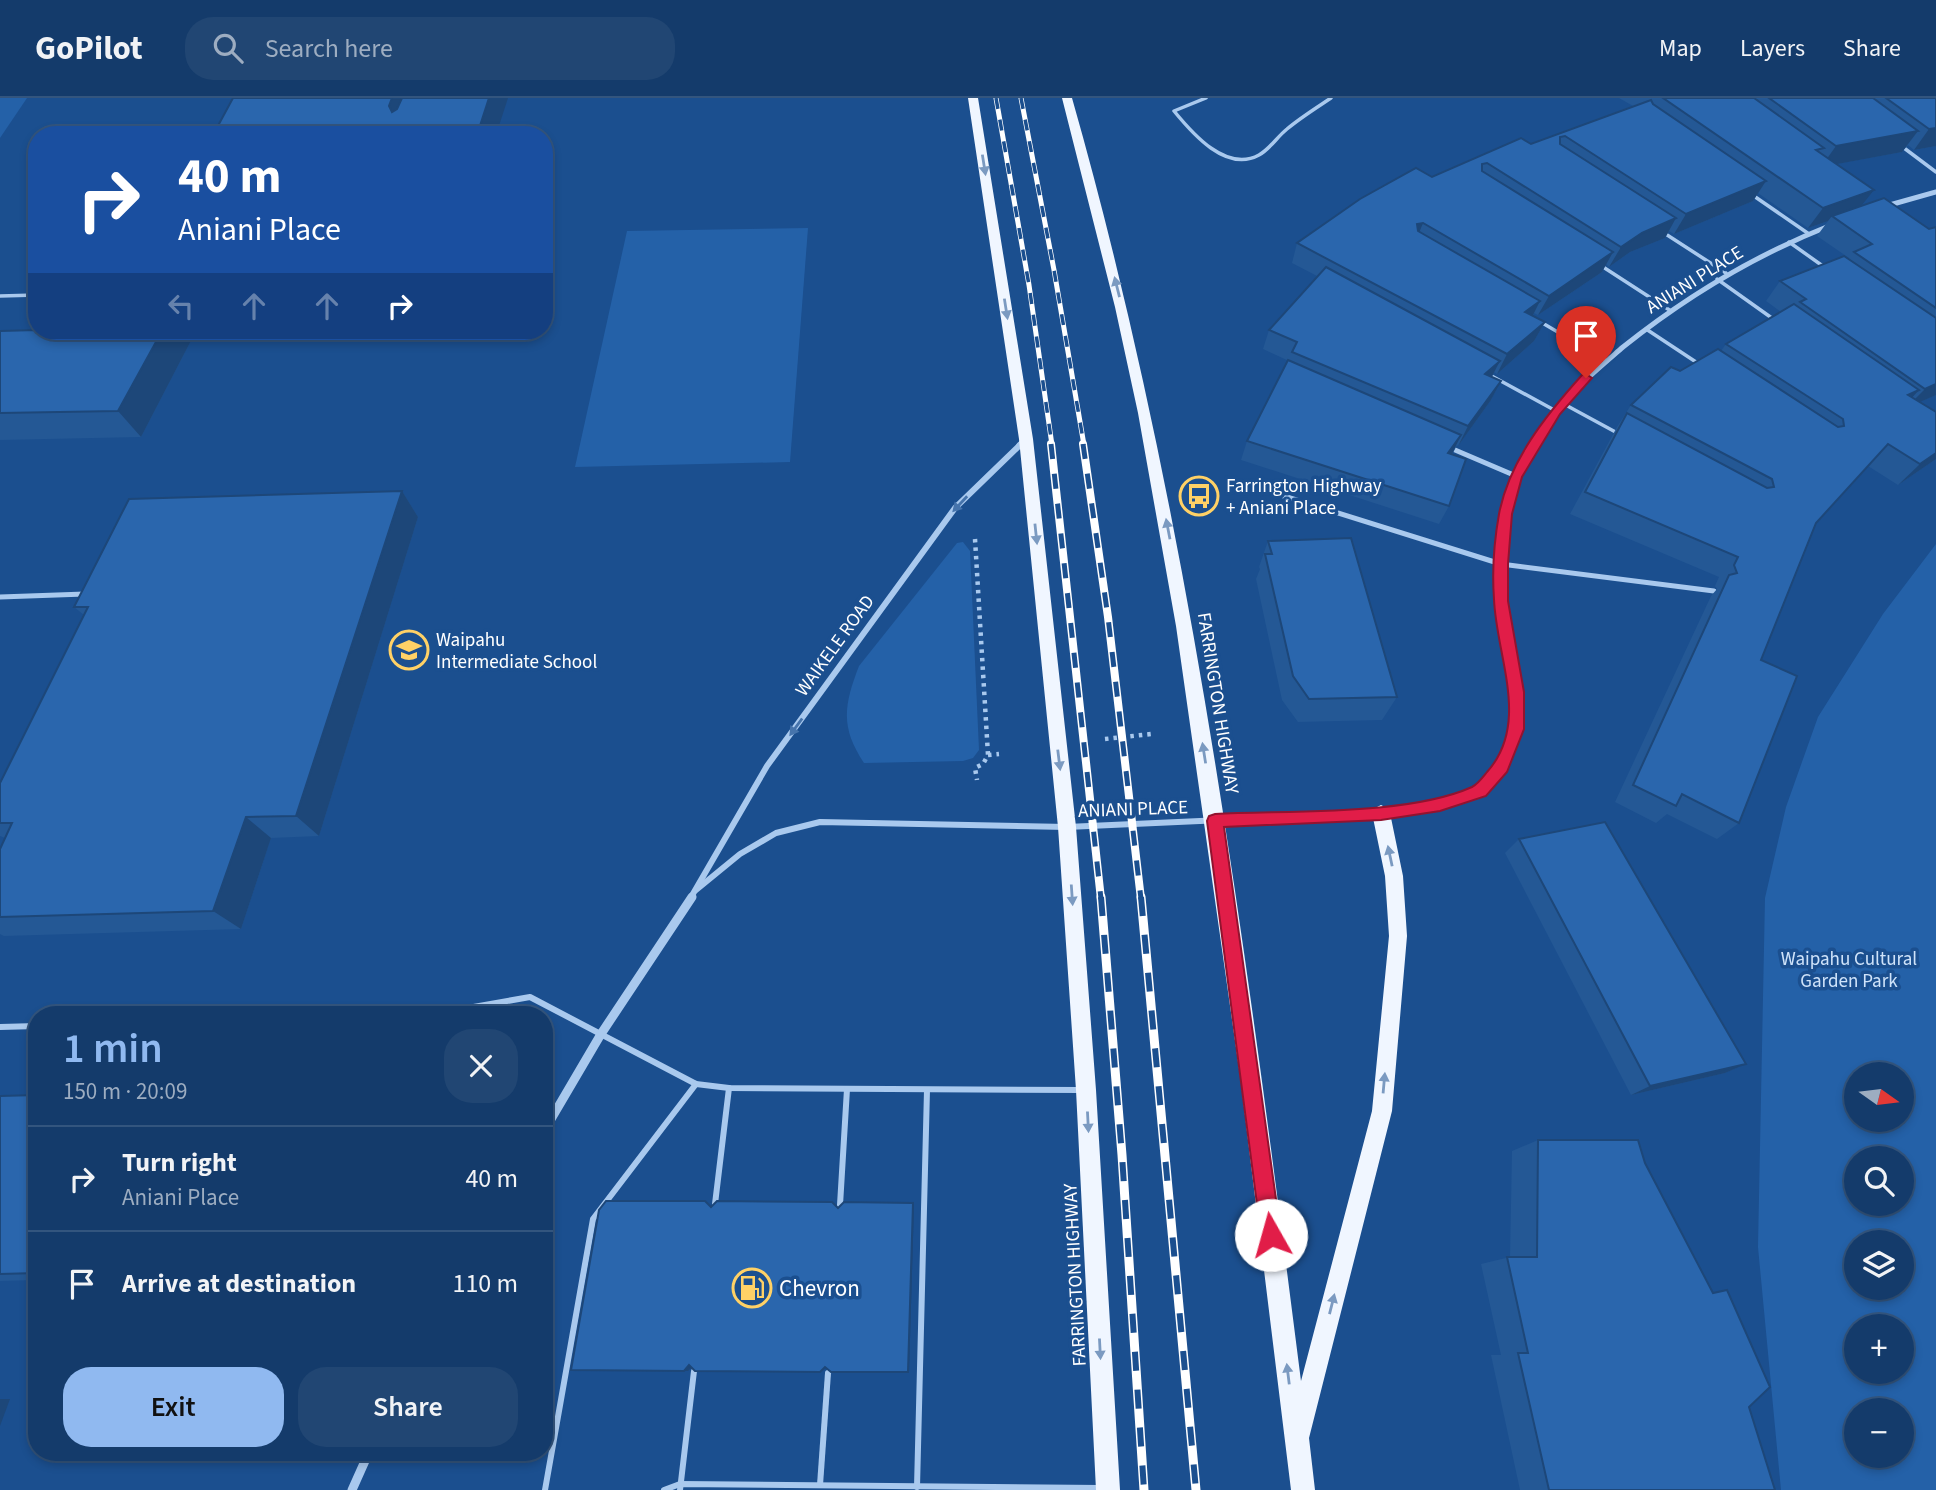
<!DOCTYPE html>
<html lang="en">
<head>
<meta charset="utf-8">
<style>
	:root { --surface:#143b6b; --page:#214673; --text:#f1f3f6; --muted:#9dadc1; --line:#33557e; --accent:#90b9f0 }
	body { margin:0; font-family:"Source Sans 3",sans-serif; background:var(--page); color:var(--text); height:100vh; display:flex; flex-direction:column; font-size:26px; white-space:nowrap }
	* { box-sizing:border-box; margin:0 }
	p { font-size:23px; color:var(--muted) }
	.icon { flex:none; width:38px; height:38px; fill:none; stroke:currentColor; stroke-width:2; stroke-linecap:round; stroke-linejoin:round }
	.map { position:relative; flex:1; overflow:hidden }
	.panel { position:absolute; left:28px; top:908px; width:525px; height:455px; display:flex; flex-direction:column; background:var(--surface); border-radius:28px; box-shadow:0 4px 10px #0003,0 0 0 2px var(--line) }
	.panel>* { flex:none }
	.banner { position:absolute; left:28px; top:28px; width:525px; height:214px; border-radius:28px; box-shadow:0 4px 10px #0003,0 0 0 2px var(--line); background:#1a4fa0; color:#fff; overflow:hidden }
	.needle { width:46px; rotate:104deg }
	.controls { position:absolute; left:1844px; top:964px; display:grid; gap:14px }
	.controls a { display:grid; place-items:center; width:70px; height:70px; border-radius:50%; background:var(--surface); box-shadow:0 4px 10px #0003,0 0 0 2px var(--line); font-size:35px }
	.pin { position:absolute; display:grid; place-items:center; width:60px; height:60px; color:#fff; margin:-72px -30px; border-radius:50% 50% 50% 0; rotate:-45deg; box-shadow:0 0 7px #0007 }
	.pin .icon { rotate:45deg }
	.me { position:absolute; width:77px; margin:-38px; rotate:353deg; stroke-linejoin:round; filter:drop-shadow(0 0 5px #0008) }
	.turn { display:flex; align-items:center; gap:24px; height:147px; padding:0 35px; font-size:32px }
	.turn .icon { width:91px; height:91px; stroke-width:2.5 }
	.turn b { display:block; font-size:49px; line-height:60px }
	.lanes { display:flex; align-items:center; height:66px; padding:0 35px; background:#0003; justify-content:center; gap:35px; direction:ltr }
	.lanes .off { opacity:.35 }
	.round { display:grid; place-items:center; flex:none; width:74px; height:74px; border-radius:28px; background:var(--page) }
	.overview { display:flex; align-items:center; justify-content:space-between; height:119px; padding:0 35px }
	h1 { font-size:42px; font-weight:600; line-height:52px; color:var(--accent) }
	.cta { display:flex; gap:14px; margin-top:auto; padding:14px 35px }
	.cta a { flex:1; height:80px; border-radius:28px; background:var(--accent); color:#111; font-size:28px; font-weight:600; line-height:80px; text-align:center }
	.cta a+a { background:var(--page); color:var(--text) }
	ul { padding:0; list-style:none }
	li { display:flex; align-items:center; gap:21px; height:105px; padding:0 35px; border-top:2px solid var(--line) }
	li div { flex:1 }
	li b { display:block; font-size:26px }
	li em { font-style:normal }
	header { display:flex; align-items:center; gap:42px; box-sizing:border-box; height:98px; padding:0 35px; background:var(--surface); border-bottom:2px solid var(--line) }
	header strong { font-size:33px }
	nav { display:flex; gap:38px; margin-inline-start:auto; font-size:24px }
	.search { width:490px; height:63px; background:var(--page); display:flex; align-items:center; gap:18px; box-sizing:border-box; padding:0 24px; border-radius:28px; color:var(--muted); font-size:26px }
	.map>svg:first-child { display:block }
</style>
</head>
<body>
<header>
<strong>GoPilot</strong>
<div class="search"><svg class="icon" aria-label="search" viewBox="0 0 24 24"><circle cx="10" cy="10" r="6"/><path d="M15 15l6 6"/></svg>Search here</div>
<nav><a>Map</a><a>Layers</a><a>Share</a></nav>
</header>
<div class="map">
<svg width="1936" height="1392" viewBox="0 0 1936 1392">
	<rect width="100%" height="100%" fill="#1b4f8f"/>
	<g fill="#2461a8" fill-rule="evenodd">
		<polygon points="0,0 27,0 0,40"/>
		<polygon points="808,130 790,364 575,369 627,133"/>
		<path d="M963,444L970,453L979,652L973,660L963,663L864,665C840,629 844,607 859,568L957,445Z"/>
		<path d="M1936,446V1392H1781L1758,1149L1765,800L1786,709L1818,619L1883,516ZM1902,976V1022H1857V976ZM1902,1060V1106H1857V1060ZM1902,1144V1190H1857V1144ZM1902,1228V1274H1857V1228ZM1902,1312V1358H1857V1312Z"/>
	</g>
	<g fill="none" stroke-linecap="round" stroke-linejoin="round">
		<g stroke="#a9c9ee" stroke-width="4.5" stroke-dasharray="3.5 5" stroke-linecap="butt">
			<polyline points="975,441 988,657 983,666 975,670 977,682"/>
			<polyline points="1105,641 1151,636"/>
			<polyline points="988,657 999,656"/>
		</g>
		<g stroke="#a9c9ee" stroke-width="3.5">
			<path d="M1206,0L1174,13C1192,35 1226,75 1259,57C1270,51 1277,39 1287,31C1300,20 1316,10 1331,0"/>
			<polyline points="1900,47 1936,74"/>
			<polyline points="1751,96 1809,136"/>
			<polyline points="1661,133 1726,175"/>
			<polyline points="1789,144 1827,171"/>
			<polyline points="1600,167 1671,213"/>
			<polyline points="1717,181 1776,223"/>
			<polyline points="0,198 37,197"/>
			<polyline points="1539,223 1607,263"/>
			<polyline points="1646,231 1699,266"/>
			<polyline points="1488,276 1556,313"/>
			<polyline points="1562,305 1621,337"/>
		</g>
		<g stroke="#a9c9ee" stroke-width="5">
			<polyline points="1448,349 1516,378"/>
			<polyline points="1271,394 1501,466 1714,493"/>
			<polyline points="0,499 85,496"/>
		</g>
		<g stroke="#a9c9ee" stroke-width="6">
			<polyline points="428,917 530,899 696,986 729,990 1081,992"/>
			<polyline points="0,929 37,928"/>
			<polyline points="715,1106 729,990"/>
			<polyline points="840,1107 847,991"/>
			<polyline points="820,1387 828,1275"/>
			<polyline points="917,1389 927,992"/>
			<polyline points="545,1392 593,1121 696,986"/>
			<polyline points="664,1392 680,1386 1101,1390"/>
			<polyline points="680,1392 694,1273"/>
		</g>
		<g stroke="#a9c9ee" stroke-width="5">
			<polyline points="1886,108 1936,94"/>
			<polyline points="1019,347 1026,341"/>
			<path d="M1535,347C1542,336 1549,322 1558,311C1577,288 1600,269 1623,249C1687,198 1753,158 1829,128"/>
		</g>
		<g stroke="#a9c9ee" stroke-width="6">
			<polyline points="696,792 740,756 776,735 820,724 1067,729 1381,715 1440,706 1481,693 1502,669 1517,631 1516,594 1501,503 1501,466 1505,416 1516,378 1536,346"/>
			<polyline points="690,801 767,668 955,410 1021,346"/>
		</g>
		<g stroke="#a9c9ee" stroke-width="9">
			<polyline points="544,1033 601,936 692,799"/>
			<polyline points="352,1392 369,1354"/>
		</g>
		<g fill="#f0f6ff" fill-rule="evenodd">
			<polygon points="968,0 978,0 1033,341 1076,729 1096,992 1120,1392 1096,1392 1076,992 1058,729 1019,341"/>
			<path d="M1062,0H1072C1191,418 1246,852 1301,1283L1372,1013L1389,838L1385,778L1372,715L1375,710L1381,707L1387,710L1390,715L1403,778L1407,838L1392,1013L1309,1340L1315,1392H1291L1241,985L1176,528L1138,315L1115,209Z"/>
		</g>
		<defs>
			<g id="rail-far2">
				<polyline points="996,0 1029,187 1052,347"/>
				<polyline points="1021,0 1054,172 1084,347"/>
			</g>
			<g id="rail-far1">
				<polyline points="1051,346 1101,801"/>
				<polyline points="1083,346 1108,519 1141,801"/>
			</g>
			<g id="rail">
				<polyline points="1101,799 1122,1057 1144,1392"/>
				<polyline points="1141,799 1196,1392"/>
			</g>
		</defs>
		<use href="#rail-far2" stroke="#fff" stroke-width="5"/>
		<use href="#rail-far1" stroke="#fff" stroke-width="8"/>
		<use href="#rail" stroke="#fff" stroke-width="9"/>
		<use href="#rail-far2" stroke="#1b4f8f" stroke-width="3.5" stroke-dasharray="11" stroke-linecap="butt"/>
		<use href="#rail-far1" stroke="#1b4f8f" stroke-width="5" stroke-dasharray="15" stroke-linecap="butt"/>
		<use href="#rail" stroke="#1b4f8f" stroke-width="6" stroke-dasharray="19" stroke-linecap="butt"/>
	</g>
	<g fill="#245895">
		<polygon points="1619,0 1936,0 1936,48 1914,52 1908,47 1902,54 1836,66 1862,108 1929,131 1936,129 1936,297 1919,304 1936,314 1936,361 1898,387 1868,368 1816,425 1761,562 1739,725 1717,741 1667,716 1656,725 1615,704 1711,498 1717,491 1715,488 1719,479 1570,416 1617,329 1631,307 1680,273 1721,253 1726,246 1781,214 1766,203 1780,183 1849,160 1817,138 1828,123 1808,130 1758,95 1753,103 1674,136 1669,133 1665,140 1630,154 1609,169 1606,166 1602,174 1538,217 1534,215 1533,218 1545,224 1534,243 1497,276 1494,274 1492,279 1501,283 1491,302 1458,348 1457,347 1452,357 1449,408 1439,426 1241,362 1247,343 1289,263 1263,251 1269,232 1317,178 1292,165 1297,145 1432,79 1531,46 1633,8"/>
		<polygon points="0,233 196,233 141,339 0,342"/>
		<polygon points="402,393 418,419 319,738 271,740 241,831 4,838 0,836 0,751 5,740 0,738 0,685 84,517 74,509"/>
		<polygon points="1268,443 1397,599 1382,622 1298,624 1282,602 1256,481 1260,471 1259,469"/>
		<polygon points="1519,741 1746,966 1725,975 1631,997 1505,755"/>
		<polygon points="37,997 37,1182 0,1183 0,998"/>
		<polygon points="1538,1042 1645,1065 1749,1309 1775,1392 1520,1392 1491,1257 1501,1257 1481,1166 1510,1159 1512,1053"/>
	</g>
	<g fill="#1d4779">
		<polygon points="392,0 415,0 401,35 389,8"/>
		<polygon points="489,0 508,0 496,37 477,37"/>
		<polygon points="1936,30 1936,48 1914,52 1929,31"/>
		<polygon points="1918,33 1902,54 1821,69 1836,48"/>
		<polygon points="1766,83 1753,103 1674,136 1686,116"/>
		<polygon points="1874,92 1858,112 1832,118 1828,123 1808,130 1823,110"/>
		<polygon points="1676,120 1665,140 1630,154 1609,169 1621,149 1642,135"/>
		<polygon points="1423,125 1415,145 1417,126"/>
		<polygon points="1613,154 1602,174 1538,217 1549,198"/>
		<polygon points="1540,203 1530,223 1525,214"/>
		<polygon points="1545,224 1534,243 1497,276 1507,256"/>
		<polygon points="162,233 196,233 141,339 118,313"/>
		<polygon points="1500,263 1490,282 1485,276"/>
		<polygon points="1501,283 1491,302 1458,348 1468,328"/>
		<polygon points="1936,286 1936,297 1906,310 1925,291"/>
		<polygon points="1919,292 1899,314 1908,297"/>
		<polygon points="1461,337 1452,356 1448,355"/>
		<polygon points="1936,355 1936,361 1898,387 1920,366"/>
		<polygon points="402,393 418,419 319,738 296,718"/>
		<polygon points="246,719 271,740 241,831 213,813"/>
		<polygon points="1746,966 1725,975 1631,997 1650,988"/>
		<polygon points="913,1105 914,1108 909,1274 908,1274"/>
		<polygon points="689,1267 694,1267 688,1273 684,1273"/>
		<polygon points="0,1301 10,1301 0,1328"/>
	</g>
	<g fill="#2a66ad" stroke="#1d4779" stroke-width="2">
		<polygon points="233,0 392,0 389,8 392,14 397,11 402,0 489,0 477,37 213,37"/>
		<polygon points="1663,0 1754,0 1824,50 1816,52 1874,92 1823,110"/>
		<polygon points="1769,0 1873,0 1918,33 1836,48"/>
		<polygon points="1886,0 1936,0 1936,30 1929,31"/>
		<polygon points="1651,2 1653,6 1766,83 1686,116 1565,38 1560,39 1560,46 1676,120 1642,135 1621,149 1487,65 1482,66 1482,73 1613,154 1549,198 1423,125 1417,126 1418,133 1540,203 1525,214 1545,224 1507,256 1297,145 1360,101 1416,70 1432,79 1521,40 1531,46"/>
		<polygon points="1884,100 1929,131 1936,129 1936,210 1854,154 1872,146 1832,118"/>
		<polygon points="1844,158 1936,220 1936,286 1925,291 1800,204 1806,201 1780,183"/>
		<polygon points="1326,169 1500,263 1485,276 1501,283 1468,328 1292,254 1297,244 1269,232"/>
		<polygon points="1794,206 1919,292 1908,297 1936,314 1936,355 1920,366 1888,346 1816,425 1761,562 1797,578 1739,725 1682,696 1676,708 1633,687 1729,477 1737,475 1734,467 1738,459 1585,394 1627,315 1767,390 1774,389 1772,381 1631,307 1671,269 1680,273 1718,251 1838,329 1844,328 1843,321 1726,246"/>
		<polygon points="37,232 37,233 162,233 118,313 0,315 0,233"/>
		<polygon points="1288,262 1461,337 1448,355 1466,361 1449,408 1247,343"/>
		<polygon points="402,393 296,718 246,719 213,813 0,819 0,751 12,725 0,725 0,685 88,509 74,509 129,401"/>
		<polygon points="1351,440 1397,599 1309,601 1293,578 1265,456 1272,456 1268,443"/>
		<polygon points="1605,724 1746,966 1650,988 1519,741"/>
		<polygon points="37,997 37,1175 0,1176 0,998"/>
		<polygon points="1538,1042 1638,1042 1645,1065 1713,1195 1727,1192 1770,1289 1749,1309 1775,1392 1549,1392 1518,1255 1528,1255 1507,1159 1537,1159"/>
		<polygon points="606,1103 705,1103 711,1109 717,1103 832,1104 838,1110 844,1104 913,1105 908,1274 831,1274 825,1269 820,1274 695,1273 689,1267 684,1273 571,1272 599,1112"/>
	</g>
	<defs><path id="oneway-solid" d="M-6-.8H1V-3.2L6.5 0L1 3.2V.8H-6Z" transform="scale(1.75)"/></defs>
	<g fill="#7b9ac1">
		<use href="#oneway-solid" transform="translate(984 67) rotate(81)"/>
		<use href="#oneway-solid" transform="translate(1117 189) rotate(-104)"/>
		<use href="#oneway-solid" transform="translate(1006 211) rotate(81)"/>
		<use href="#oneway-solid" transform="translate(1168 431) rotate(-101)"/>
		<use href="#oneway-solid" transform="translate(1036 436) rotate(84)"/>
		<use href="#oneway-solid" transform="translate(1204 655) rotate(-99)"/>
		<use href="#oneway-solid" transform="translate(1059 662) rotate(83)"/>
		<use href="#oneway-solid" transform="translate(1390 758) rotate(-102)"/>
		<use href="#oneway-solid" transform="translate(1072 797) rotate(86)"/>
		<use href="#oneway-solid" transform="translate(1384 985) rotate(-85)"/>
		<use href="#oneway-solid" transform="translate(1088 1024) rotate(87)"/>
		<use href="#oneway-solid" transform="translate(1332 1206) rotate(-76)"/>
		<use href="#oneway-solid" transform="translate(1100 1251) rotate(87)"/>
		<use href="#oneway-solid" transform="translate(1288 1276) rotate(-97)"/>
	</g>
	<g fill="#4674ac">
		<use href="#oneway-solid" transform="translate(960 406) rotate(133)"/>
		<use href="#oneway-solid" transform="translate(796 629) rotate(126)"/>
	</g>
	<path fill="#e11d48" stroke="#92132f" stroke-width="2" d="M1586,276L1592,280L1560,316L1522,379L1512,416L1508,466V503L1524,594V631L1507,674L1486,698L1440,713L1381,722L1224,729L1281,1137L1278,1144L1271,1147L1264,1144L1261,1137L1207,723L1209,718L1215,716C1288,712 1407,718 1472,689C1478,686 1483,679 1487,674C1531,625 1496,558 1494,501C1492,474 1494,444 1499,416C1509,363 1546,317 1582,277Z"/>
	<defs>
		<symbol id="bus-ring" viewBox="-11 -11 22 22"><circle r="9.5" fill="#1b4f8f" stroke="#ffd166" stroke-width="1.5"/><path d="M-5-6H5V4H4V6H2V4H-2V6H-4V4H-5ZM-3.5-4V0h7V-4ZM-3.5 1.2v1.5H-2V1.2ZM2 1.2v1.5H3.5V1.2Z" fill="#ffd166"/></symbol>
		<symbol id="school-ring" viewBox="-11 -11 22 22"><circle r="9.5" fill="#1b4f8f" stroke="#ffd166" stroke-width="1.5"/><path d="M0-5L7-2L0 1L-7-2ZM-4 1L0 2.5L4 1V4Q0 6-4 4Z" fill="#ffd166"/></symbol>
		<symbol id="fuel-ring" viewBox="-11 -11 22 22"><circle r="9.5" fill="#1b4f8f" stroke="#ffd166" stroke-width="1.5"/><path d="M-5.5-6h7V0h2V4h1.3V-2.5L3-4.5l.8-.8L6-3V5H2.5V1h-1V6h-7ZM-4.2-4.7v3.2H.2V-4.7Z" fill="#ffd166"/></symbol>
	</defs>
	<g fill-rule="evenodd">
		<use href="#bus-ring" x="1177" y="376" width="44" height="44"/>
		<use href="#school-ring" x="387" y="530" width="44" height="44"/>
		<use href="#fuel-ring" x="730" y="1168" width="44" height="44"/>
	</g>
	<g text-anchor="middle" stroke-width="7" stroke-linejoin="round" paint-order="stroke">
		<g font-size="19" fill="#fff" stroke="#1b4f8f">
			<text transform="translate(1694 181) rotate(-32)" y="7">ANIANI PLACE</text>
			<text transform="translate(834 547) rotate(-54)" y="7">WAIKELE ROAD</text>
			<text transform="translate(1219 605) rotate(81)" y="7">FARRINGTON HIGHWAY</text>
			<text transform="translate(1133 710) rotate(-2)" y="7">ANIANI PLACE</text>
			<text transform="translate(1074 1177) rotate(-93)" y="7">FARRINGTON HIGHWAY</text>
		</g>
		<g font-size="19" fill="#fff" stroke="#1b4f8f" text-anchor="start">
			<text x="1226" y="394">Farrington Highway<tspan x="1226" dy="22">+ Aniani Place</tspan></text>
			<text x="436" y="548">Waipahu<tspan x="436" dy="22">Intermediate School</tspan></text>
		</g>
		<g font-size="19" fill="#cfe3fa" stroke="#1b4f8f">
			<text x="1849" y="867">Waipahu Cultural<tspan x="1849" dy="22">Garden Park</tspan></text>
		</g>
		<g font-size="23" fill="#fff" stroke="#1b4f8f" text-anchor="start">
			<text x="779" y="1198">Chevron</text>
		</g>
	</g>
</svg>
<div class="controls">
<a><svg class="needle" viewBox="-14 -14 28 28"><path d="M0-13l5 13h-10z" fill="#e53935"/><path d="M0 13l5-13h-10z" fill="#9dadc1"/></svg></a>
<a><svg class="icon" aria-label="search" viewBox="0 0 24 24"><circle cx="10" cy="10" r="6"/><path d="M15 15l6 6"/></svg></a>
<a><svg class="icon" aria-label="layers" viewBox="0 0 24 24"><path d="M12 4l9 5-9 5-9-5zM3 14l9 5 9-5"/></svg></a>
<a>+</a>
<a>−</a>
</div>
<div class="pin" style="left:1586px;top:280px;background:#d93025"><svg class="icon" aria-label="arrive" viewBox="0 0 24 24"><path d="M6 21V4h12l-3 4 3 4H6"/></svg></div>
<svg class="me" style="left:1271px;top:1137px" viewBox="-20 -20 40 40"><circle r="19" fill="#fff"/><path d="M0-13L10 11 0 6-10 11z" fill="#e11d48"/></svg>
<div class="banner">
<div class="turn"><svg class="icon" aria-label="right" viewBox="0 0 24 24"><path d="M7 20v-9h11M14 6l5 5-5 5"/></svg><div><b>40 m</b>Aniani Place</div></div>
<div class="lanes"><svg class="icon off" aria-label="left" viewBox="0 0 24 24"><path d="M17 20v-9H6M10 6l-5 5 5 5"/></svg><svg class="icon off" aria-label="ahead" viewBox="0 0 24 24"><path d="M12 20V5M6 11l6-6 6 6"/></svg><svg class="icon off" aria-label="ahead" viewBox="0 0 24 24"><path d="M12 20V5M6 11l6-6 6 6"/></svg><svg class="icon" aria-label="right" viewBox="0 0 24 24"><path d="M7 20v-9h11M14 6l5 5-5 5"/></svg></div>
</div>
<section class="panel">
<div class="overview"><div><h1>1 min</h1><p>150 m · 20:09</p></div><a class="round"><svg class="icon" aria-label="close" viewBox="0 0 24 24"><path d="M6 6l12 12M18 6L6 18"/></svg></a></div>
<ul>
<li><svg class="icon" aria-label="right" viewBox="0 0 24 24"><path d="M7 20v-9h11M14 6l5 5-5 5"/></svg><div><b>Turn right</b><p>Aniani Place</p></div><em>40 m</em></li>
<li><svg class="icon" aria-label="arrive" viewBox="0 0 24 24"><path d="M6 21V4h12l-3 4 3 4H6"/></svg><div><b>Arrive at destination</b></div><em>110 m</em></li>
</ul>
<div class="cta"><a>Exit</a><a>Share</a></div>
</section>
</div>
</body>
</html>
